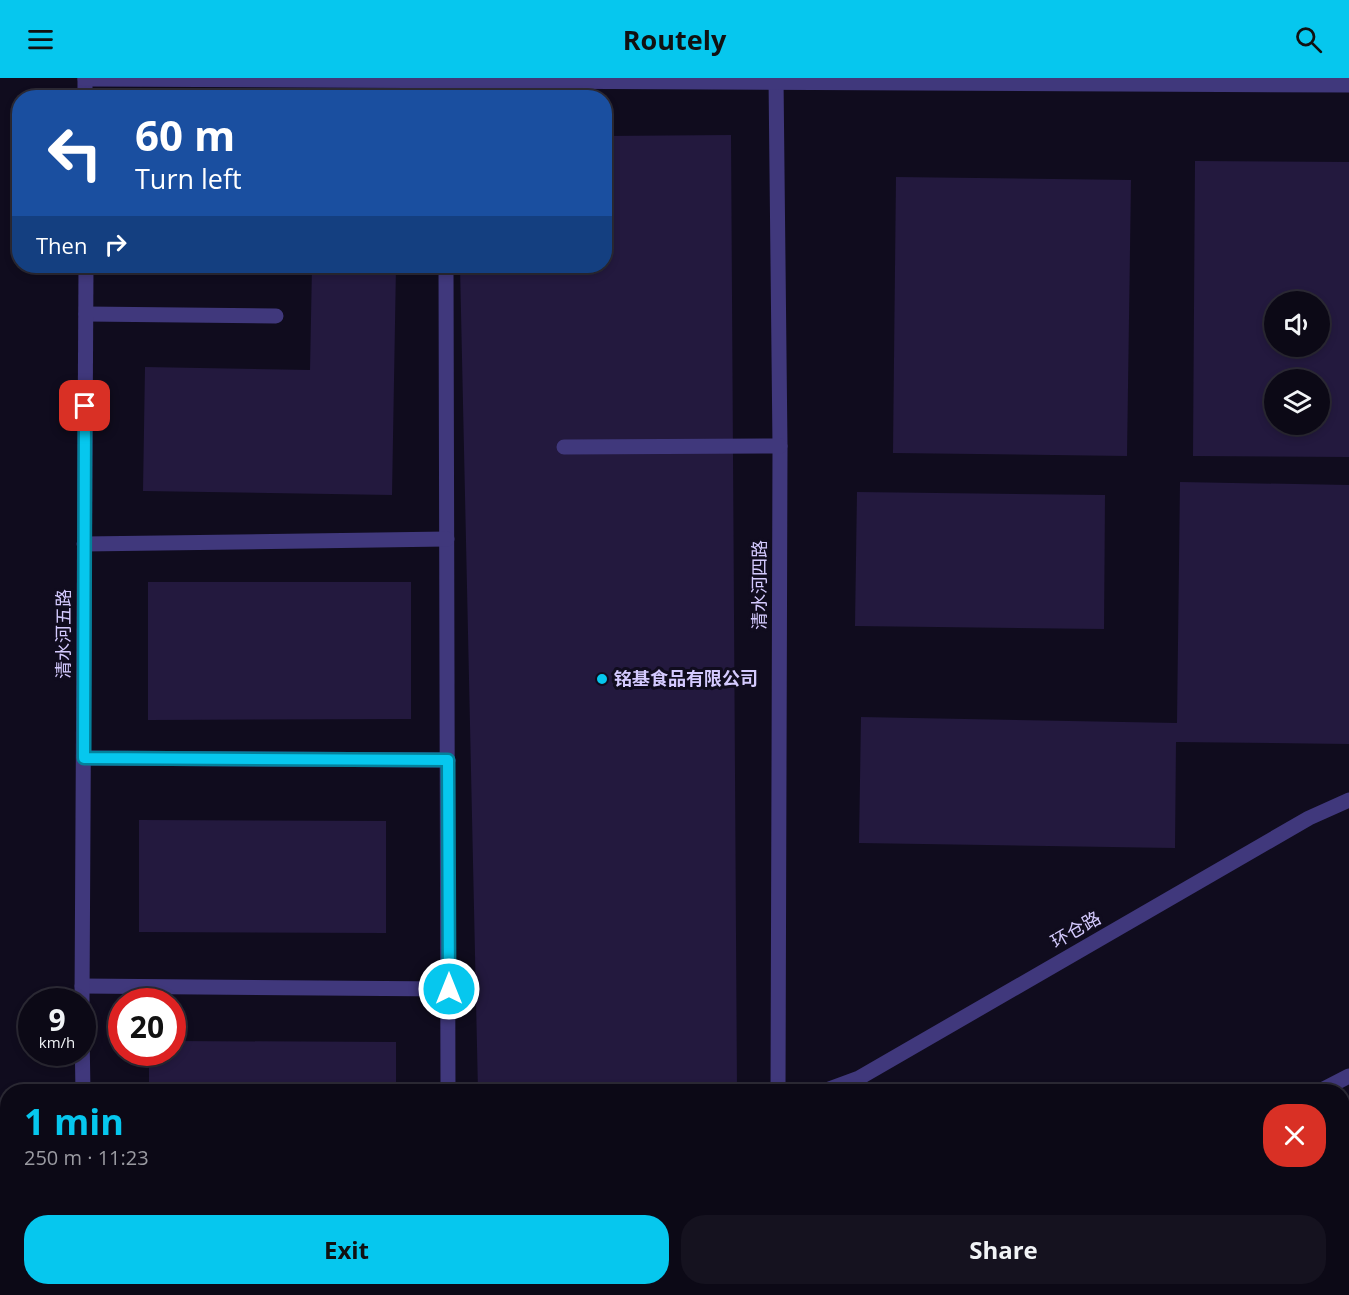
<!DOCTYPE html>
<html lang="en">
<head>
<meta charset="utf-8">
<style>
	:root { --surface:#0c0916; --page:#15121f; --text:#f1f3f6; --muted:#9a9aa1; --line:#2c2a35; --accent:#06c7ee }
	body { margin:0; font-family:"Open Sans","Noto Sans SC",sans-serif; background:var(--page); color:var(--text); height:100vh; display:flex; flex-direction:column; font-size:22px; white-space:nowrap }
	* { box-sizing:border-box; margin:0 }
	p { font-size:20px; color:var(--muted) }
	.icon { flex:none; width:33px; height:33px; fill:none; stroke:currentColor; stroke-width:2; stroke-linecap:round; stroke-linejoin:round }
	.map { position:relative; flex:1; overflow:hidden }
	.panel { position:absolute; left:0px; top:1006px; width:1350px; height:212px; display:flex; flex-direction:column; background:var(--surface); border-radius:24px 24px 0 0; box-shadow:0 3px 9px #0003,0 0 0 2px var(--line) }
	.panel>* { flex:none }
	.banner { position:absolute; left:12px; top:12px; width:600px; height:183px; border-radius:24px; box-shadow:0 3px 9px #0003,0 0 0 2px var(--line); background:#1a4fa0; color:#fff; overflow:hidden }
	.buttons { position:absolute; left:1264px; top:213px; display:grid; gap:12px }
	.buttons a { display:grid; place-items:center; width:66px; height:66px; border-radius:50%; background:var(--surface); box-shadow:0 3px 9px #0003,0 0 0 2px var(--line); font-size:30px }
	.speed { position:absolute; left:18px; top:910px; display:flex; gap:12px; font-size:30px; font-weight:700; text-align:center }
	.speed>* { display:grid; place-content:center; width:78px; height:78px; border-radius:50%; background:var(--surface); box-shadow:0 3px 9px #0003,0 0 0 2px var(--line); line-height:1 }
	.speed small { font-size:15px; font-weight:400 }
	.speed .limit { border:9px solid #d22; background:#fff; color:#111 }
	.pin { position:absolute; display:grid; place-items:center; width:51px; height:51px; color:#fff; margin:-26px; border-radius:12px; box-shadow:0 3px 9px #0006 }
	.me { position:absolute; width:66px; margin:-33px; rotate:0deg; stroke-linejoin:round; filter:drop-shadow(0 0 4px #0008) }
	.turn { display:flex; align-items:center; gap:21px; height:126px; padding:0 24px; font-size:27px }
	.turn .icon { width:78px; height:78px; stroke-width:2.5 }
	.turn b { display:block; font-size:42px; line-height:51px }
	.then { display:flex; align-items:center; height:57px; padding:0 24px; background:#0003; gap:12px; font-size:22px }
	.round { display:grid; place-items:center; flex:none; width:63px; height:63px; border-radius:24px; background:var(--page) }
	.summary { display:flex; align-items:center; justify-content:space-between; height:102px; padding:0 24px }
	h1 { font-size:36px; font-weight:700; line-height:45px; color:var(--accent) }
	.button { display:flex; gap:12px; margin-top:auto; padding:12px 24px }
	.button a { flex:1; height:69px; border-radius:24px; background:var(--accent); color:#111; font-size:24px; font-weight:700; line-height:69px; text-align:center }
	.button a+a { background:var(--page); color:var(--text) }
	header { display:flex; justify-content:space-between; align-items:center; height:78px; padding:0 24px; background:var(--accent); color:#111; font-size:27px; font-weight:700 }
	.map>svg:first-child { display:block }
</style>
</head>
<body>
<header><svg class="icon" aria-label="menu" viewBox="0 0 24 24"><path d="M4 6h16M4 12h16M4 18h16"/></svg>Routely<svg class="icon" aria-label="search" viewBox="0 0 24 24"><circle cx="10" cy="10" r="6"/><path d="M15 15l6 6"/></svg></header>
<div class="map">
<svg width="1349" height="1217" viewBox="0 0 1349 1217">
	<rect width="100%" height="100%" fill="#100c1e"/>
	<g fill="#23193e" fill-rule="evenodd">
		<polygon points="731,57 737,1014 478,1014 460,188 604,188 604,58"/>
		<path d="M1195,83L1349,84V379L1193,378ZM1275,224H1320V268H1275ZM1275,302H1320V346H1275Z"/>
		<polygon points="896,99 1131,102 1127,378 893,375"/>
		<polygon points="312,188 396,188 392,417 143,413 145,289 310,292"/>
		<polygon points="1180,404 1349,407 1349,666 1176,664 1175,770 859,765 861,639 1177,645"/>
		<polygon points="857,414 1105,417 1104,551 855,548"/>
		<polygon points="148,504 411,504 411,641 148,642"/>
		<polygon points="139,742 386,743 386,855 139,854"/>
		<polygon points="172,963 396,964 396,1014 149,1014 149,975 172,975"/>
	</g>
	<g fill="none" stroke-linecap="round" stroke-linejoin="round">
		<g stroke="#40387c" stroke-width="15">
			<polyline points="85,0 85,20"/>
			<polyline points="776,0 780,368 778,1014"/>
			<polyline points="85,1 1349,7"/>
			<polyline points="446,3 446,20"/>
			<polyline points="446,188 448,1014"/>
			<polyline points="86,236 276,238"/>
			<polyline points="564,369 780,368"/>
			<polyline points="84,466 447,461"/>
			<polyline points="84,680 448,682"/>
			<polyline points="82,908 449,911"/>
			<polyline points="82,924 86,188"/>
			<polyline points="82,955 83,1014"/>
			<polyline points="821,1014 859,1000 1309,740 1349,722"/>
			<polyline points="1318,1014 1349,998"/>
			<polyline points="0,1162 8,1162"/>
			<polyline points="922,1217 934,1210"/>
		</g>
	</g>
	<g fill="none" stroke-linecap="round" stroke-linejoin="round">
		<defs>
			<polyline id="route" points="85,328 84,680 448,682 449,911"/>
		</defs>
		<use href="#route" stroke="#04819b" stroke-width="15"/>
		<use href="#route" stroke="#06c7ee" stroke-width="10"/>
	</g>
	<circle fill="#06c7ee" stroke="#100c1e" stroke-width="2" cx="602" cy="601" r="6"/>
	<g text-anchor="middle" stroke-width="6" stroke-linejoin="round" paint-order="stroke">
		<g font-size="18" fill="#d4cafe" stroke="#100c1e">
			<text transform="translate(760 507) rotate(-90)" y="6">清水河四路</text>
			<text transform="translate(64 556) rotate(-90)" y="6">清水河五路</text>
			<text transform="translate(1076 852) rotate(-30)" y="6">环仓路</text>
		</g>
		<g font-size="18" font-weight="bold" fill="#d4cafe" stroke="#100c1e" text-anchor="start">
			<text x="614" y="607">铭基食品有限公司</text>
		</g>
	</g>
</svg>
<div class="buttons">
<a><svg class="icon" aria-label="sound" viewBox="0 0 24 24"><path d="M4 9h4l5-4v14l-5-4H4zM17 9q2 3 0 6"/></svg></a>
<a><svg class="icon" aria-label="layers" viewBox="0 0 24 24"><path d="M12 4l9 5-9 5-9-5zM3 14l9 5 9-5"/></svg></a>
</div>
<div class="speed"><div>9<small>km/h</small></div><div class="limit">20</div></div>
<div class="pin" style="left:85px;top:328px;background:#d93025"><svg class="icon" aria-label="arrive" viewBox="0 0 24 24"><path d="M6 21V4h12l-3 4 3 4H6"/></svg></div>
<svg class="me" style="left:449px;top:911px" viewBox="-20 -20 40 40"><circle r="17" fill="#06c7ee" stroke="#fff" stroke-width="3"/><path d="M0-11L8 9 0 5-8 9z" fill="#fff"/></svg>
<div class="banner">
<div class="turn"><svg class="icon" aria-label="left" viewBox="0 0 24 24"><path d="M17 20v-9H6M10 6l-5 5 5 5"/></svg><div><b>60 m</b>Turn left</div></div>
<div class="then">Then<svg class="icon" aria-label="right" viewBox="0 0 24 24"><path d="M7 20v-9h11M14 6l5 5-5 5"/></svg></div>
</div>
<section class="panel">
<div class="summary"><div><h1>1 min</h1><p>250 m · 11:23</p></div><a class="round" style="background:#d93025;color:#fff"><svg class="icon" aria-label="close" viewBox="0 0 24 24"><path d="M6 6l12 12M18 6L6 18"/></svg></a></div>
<div class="button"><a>Exit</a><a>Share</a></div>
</section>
</div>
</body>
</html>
